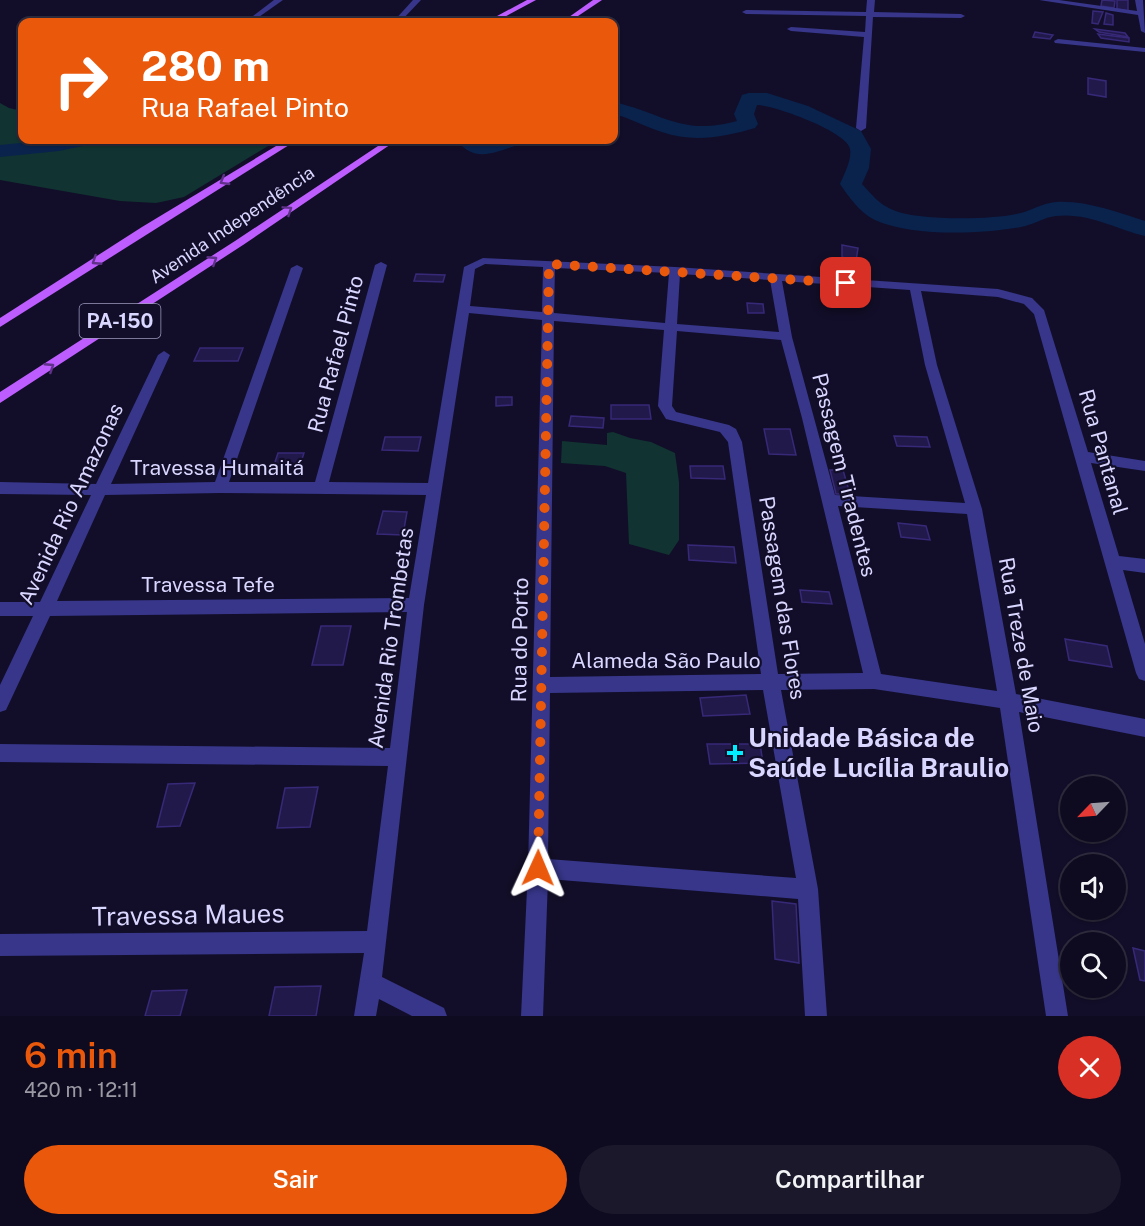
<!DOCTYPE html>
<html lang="pt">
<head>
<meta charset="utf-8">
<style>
	:root { --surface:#0e0a1f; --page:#1c182c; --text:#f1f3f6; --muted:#9b9aa4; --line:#2e2b3d; --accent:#ea580c }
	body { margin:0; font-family:"Public Sans",sans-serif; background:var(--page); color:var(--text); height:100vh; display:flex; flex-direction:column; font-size:22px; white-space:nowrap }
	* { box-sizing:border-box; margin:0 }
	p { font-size:20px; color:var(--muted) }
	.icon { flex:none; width:33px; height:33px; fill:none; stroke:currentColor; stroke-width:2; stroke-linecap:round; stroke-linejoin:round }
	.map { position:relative; height:1016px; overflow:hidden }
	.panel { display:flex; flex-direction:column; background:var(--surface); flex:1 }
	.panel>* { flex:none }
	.banner { position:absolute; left:18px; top:18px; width:600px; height:126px; border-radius:12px; box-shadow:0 2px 4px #0004,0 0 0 2px var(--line); background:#ea580c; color:#fff; overflow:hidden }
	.needle { width:39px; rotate:245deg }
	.buttons { position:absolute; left:1060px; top:776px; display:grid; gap:12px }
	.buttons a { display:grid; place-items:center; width:66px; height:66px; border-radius:50%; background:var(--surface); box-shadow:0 2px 4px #0004,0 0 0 2px var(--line); font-size:30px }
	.pin { position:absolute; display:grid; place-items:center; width:51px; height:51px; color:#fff; margin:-26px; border-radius:12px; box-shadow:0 3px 9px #0006 }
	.me { position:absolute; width:66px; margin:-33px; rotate:1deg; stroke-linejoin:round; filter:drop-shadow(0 0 4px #0008) }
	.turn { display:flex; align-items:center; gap:21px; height:126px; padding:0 24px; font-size:27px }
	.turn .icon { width:78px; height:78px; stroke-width:2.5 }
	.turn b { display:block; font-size:42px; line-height:51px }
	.round { display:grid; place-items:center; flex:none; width:63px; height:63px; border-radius:32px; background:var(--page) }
	.head { display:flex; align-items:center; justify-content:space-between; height:102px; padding:0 24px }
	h1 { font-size:36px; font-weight:600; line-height:45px; color:var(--accent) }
	.primary-button { display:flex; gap:12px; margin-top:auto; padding:12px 24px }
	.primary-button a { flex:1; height:69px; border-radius:36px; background:var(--accent); color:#fff; font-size:24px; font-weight:600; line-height:69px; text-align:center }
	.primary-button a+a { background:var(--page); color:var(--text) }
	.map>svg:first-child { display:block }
</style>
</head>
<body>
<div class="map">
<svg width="1145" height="1016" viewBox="0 0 1145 1016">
	<rect width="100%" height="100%" fill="#120e29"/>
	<g fill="#113331">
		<polygon points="0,103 9,108 22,111 22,140 278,140 184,197 156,203 120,201 0,180"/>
		<polygon points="613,432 630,438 651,442 675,453 679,482 679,540 669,555 629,544 626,473 605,466 561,463 562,441 607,445 607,433"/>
	</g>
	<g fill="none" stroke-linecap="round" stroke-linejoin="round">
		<g fill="#09234d" fill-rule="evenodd">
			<path d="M749,93H767L808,106L861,131L871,149L869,168L862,184C871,194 880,205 893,210C918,221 994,220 1021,213C1032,210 1043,203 1056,202C1085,200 1117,212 1145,221V236C1116,229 1087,212 1056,216C1044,217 1033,225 1021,227C981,234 912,237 875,220C860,213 849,197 840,184C844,174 852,160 850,149C848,132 774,105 757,105L754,114L758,124L755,128C724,137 693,143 662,132C646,127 630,118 614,114V102C664,114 682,136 737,121L734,114L742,95Z"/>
			<polygon points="52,140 95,140 92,144 59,151 0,157 0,145"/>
			<path d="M457,140H477L485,143L494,140H523L520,144C497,152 474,164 457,140Z"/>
		</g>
	</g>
	<g fill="#22194b" stroke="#372978" stroke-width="1.5">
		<polygon points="1102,0 1115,1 1114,8 1101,6"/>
		<polygon points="1117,0 1128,0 1128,11 1117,9"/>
		<polygon points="1093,11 1103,12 1098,24 1092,23"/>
		<polygon points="1106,13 1113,15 1113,25 1104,24"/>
		<polygon points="1095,29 1125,33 1128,37 1099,32"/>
		<polygon points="1035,32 1053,35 1050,39 1033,37"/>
		<polygon points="1098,34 1129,38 1129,42 1101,38"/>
		<polygon points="1088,78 1106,81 1106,97 1088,94"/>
		<polygon points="842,245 858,248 856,261 842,257"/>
		<polygon points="416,274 445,275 443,282 414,281"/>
		<polygon points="747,303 763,304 764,313 748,313"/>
		<polygon points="200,348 243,348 238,361 194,361"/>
		<polygon points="496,397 512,397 512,405 496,406"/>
		<polygon points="611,405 649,405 651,419 611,419"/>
		<polygon points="571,416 604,418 603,428 569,426"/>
		<polygon points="764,429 790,429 796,455 769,454"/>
		<polygon points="894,436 927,437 930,447 897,446"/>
		<polygon points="385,437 421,437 418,451 382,450"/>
		<polygon points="278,453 304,453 300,465 274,465"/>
		<polygon points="690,466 723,466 725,479 691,478"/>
		<polygon points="830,470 843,470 850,494 836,494"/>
		<polygon points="383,511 407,512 403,535 377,534"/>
		<polygon points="898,523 926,526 930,540 901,537"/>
		<polygon points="688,545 734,547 736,563 689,560"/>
		<polygon points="800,590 829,592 832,604 802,602"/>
		<polygon points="321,626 351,626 343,665 312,665"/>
		<polygon points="1065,639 1107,646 1112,667 1069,660"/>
		<polygon points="746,695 750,714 703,716 700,698"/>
		<polygon points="707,744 760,744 763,763 710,764"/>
		<polygon points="195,783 180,826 157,827 168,784"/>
		<polygon points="318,787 310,827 277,828 285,788"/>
		<polygon points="772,901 796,904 799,963 775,959"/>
		<polygon points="1133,948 1145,951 1145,981 1140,980"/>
		<polygon points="321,986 316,1016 269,1016 275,987"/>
		<polygon points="187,990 180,1016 145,1016 152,991"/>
	</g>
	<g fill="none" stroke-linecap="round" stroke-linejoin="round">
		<g fill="#37368a" fill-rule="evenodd">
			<polygon points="274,0 283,0 252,22 245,22"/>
			<polygon points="413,0 421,0 400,22 393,22"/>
			<polygon points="867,0 875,0 874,12 961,14 965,16 961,18 873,17 866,128 861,131 856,128 864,37 791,31 787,29 791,27 865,32 866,16 746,14 742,12 746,10 866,12"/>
			<polygon points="1039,0 1059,0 1137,11 1135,0 1143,0 1145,33 1141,31 1138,15"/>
			<polygon points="1058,39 1145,48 1145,52 1055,43 1054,41"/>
			<path d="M483,258L675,267L998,289L1032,298L1044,310L1088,452L1145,461V471L1091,463L1119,556L1145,559V573L1123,570L1145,644V681L1139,679L1136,673L1034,314L1024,304L998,297L921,291L937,365L982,509L1016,694L1145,719V737L1019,712L1068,1016H1046L1000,708L874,689L781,690L818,889L827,1016H805L798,899L548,879L543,1016H521L528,868L542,320L469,313L424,605L382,977L444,1008L447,1016H412L379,999L376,1016H354L364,953L0,956V934L367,931L388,766L0,762V744L390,748L407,612L50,616L6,710L0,712V685L33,616H0V602H40L91,495L0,494V482L96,484L158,355L164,351L170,355L111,484L215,482L291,268L297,265L303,268L229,482H315L375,265L381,262L387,265L329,482L428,483L464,267ZM485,264L543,267L542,312L470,306L475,269ZM555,268L669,273L665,323L554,313ZM680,274L770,280L779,332L677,324ZM782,281L910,290L925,365L965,503L835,495L792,337ZM554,321L664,330L658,406L666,419L720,432L728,442L761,674L550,677ZM677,331L781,340L802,418L863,673L778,674L742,442L736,429L729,425L676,412L672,406ZM220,493L426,495L409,598L57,601L105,495ZM838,506L967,514L997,691L881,674ZM763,690L796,878L548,859L550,693Z"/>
		</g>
		<g fill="#be5dff" fill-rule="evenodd">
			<polygon points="527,0 536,0 495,22 486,22"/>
			<polygon points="593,0 602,0 569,22 562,22"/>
			<polygon points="286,140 297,140 0,327 0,318 142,227"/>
			<polygon points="387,140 397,140 243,245 0,403 0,392 235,241"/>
		</g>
	</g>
	<defs><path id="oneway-chevron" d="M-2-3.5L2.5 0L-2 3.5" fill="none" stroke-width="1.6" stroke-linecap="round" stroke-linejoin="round" transform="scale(1.5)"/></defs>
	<g stroke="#5f3289">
		<use href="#oneway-chevron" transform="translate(224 181) rotate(149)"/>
		<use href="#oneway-chevron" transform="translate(288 210) rotate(-34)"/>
		<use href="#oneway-chevron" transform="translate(213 260) rotate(-33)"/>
		<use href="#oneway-chevron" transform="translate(96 261) rotate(147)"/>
		<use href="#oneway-chevron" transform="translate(50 367) rotate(-33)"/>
	</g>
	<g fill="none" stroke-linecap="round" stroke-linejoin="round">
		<polyline stroke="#ea580c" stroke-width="10" stroke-dasharray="0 18" points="538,868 549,264 846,283"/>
	</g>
	<path fill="#02ecff" stroke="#120e29" stroke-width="2" d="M732 744h6v6h6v6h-6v6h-6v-6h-6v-6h6z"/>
	<g text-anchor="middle" stroke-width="4.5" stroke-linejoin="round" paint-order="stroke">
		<g font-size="18" fill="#d9d6ff" stroke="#120e29">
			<text transform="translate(232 225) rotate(-34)" y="6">Avenida Independência</text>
		</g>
		<rect fill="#120e29" stroke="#9d9abf" stroke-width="1.5" x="79.5" y="304" width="81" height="34" rx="4.5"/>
		<g font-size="20" font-weight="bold" fill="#d9d6ff">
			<text x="120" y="328">PA-150</text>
		</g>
		<g font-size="21" fill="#d9d6ff" stroke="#120e29">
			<text transform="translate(336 354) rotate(-75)" y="7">Rua Rafael Pinto</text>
			<text transform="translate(1103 452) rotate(74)" y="7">Rua Pantanal</text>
			<text x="217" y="475">Travessa Humaitá</text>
			<text transform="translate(844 475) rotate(76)" y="7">Passagem Tiradentes</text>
			<text transform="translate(71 504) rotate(-65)" y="7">Avenida Rio Amazonas</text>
			<text x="208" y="592">Travessa Tefe</text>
			<text transform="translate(782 598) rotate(81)" y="7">Passagem das Flores</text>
			<text transform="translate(391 638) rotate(-82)" y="7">Avenida Rio Trombetas</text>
			<text transform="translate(520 640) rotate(-89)" y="7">Rua do Porto</text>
			<text transform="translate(1021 645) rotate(80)" y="7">Rua Treze de Maio</text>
			<text x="666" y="668">Alameda São Paulo</text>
		</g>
		<g font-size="26" font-weight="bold" fill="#d9d6ff" stroke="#120e29" text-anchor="start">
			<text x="748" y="747">Unidade Básica de<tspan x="748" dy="30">Saúde Lucília Braulio</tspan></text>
		</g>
		<g font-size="26" fill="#d9d6ff" stroke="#120e29">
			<text transform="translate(188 915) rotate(-1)" y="9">Travessa Maues</text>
		</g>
	</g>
</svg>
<div class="buttons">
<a><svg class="needle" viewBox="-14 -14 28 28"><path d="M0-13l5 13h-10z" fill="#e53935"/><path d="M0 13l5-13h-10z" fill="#9b9aa4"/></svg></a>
<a><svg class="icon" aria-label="sound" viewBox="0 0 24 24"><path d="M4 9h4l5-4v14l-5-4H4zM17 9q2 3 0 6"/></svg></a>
<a><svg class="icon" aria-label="search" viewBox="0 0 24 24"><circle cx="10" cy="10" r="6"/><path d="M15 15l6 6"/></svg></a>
</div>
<div class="pin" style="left:846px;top:283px;background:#d93025"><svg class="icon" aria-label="arrive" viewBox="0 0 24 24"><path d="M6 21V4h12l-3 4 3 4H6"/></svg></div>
<svg class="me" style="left:538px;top:868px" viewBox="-20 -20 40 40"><path d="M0-17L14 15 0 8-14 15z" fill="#ea580c" stroke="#fff" stroke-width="4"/></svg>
<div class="banner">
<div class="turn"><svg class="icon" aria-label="right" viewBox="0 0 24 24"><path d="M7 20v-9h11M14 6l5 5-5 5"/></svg><div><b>280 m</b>Rua Rafael Pinto</div></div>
</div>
</div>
<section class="panel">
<div class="head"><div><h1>6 min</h1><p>420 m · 12:11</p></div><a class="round" style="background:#d93025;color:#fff"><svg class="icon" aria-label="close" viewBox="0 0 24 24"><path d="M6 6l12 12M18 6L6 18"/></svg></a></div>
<div class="primary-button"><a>Sair</a><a>Compartilhar</a></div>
</section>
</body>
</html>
